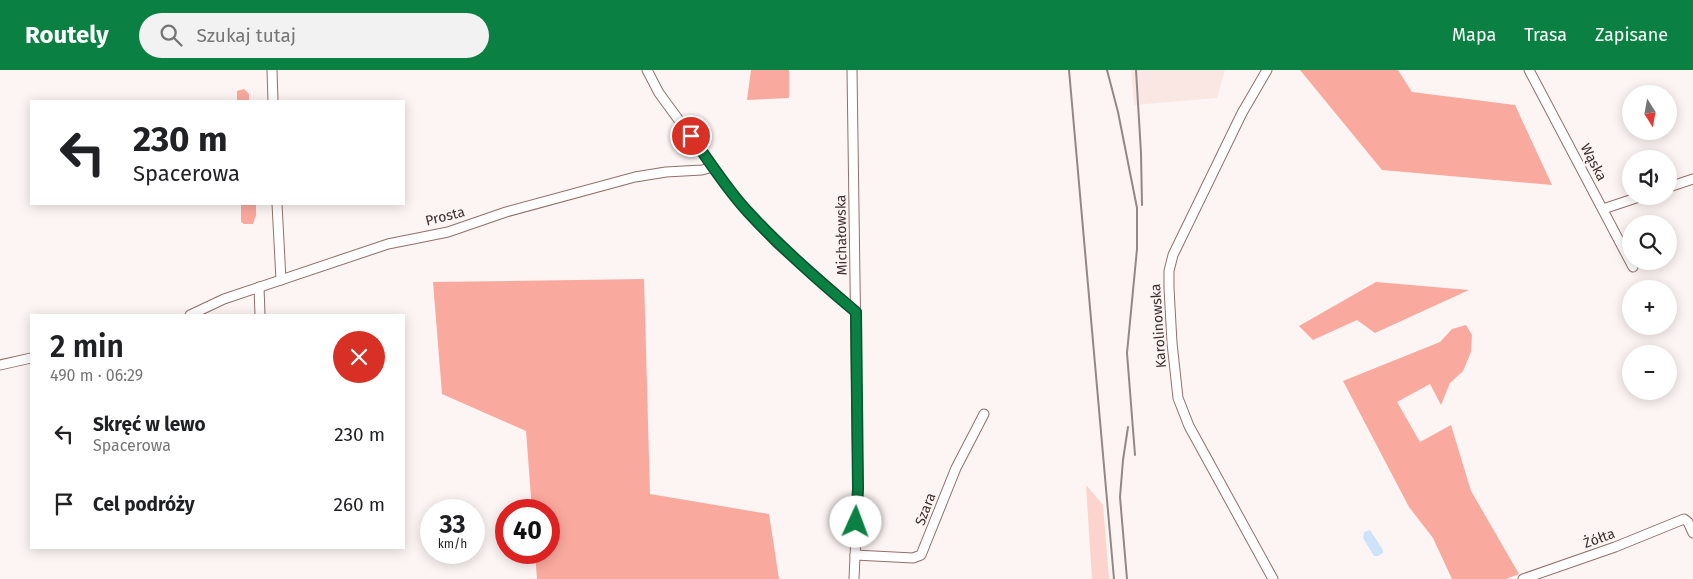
<!DOCTYPE html>
<html lang="pl">
<head>
<meta charset="utf-8">
<style>
	:root { --surface:#fff; --page:#f2f2f2; --text:#202124; --muted:#757577; --accent:#0b8043 }
	body { margin:0; font-family:"Fira Sans",sans-serif; background:var(--page); color:var(--text); height:100vh; display:flex; flex-direction:column; font-size:19px; white-space:nowrap }
	* { box-sizing:border-box; margin:0 }
	p { font-size:16px; color:var(--muted) }
	.icon { flex:none; width:28px; height:28px; fill:none; stroke:currentColor; stroke-width:2; stroke-linecap:round; stroke-linejoin:round }
	.map { position:relative; flex:1; overflow:hidden }
	.panel { position:absolute; left:30px; top:244px; width:375px; height:235px; display:flex; flex-direction:column; background:var(--surface); border-radius:0px; box-shadow:0 2px 12px #0003 }
	.panel>* { flex:none }
	.guide { position:absolute; left:30px; top:30px; width:375px; height:105px; border-radius:0px; box-shadow:0 2px 12px #0003; background:#fff; color:var(--text); overflow:hidden }
	.needle { width:32px; rotate:169deg }
	.controls { position:absolute; left:1622px; top:15px; display:grid; gap:10px }
	.controls a { display:grid; place-items:center; width:55px; height:55px; border-radius:50%; background:var(--surface); box-shadow:0 2px 12px #0003; font-size:25px }
	.speed { position:absolute; left:420px; top:429px; display:flex; gap:10px; font-size:25px; font-weight:700; text-align:center }
	.speed>* { display:grid; place-content:center; width:65px; height:65px; border-radius:50%; background:var(--surface); box-shadow:0 2px 12px #0003; line-height:1 }
	.speed small { font-size:12px; font-weight:400 }
	.speed .limit { border:8px solid #d22; background:#fff; color:#111 }
	.pin { position:absolute; display:grid; place-items:center; width:42px; height:42px; color:#fff; margin:-21px; border:2px solid #fff; border-radius:50%; box-shadow:0 1px 5px #0007 }
	.me { position:absolute; width:55px; margin:-28px; rotate:2deg; stroke-linejoin:round; filter:drop-shadow(0 0 4px #0008) }
	.turn { display:flex; align-items:center; gap:18px; height:105px; padding:0 20px; font-size:22px }
	.turn .icon { width:65px; height:65px; stroke-width:2.5 }
	.turn b { display:block; font-size:35px; line-height:42px }
	.round { display:grid; place-items:center; flex:none; width:52px; height:52px; border-radius:26px; background:var(--page) }
	.head { display:flex; align-items:center; justify-content:space-between; height:85px; padding:0 20px }
	h1 { font-size:30px; font-weight:600; line-height:38px }
	ul { padding:0; list-style:none }
	li { display:flex; align-items:center; gap:15px; height:70px; padding:0 20px }
	li div { flex:1 }
	li b { display:block; font-size:19px }
	li em { font-style:normal }
	header { display:flex; align-items:center; gap:30px; box-sizing:border-box; height:70px; padding:0 25px; background:var(--accent); color:#fff }
	header strong { font-size:24px }
	nav { display:flex; gap:28px; margin-inline-start:auto; font-size:18px }
	.search { width:350px; height:45px; background:var(--page); display:flex; align-items:center; gap:12px; box-sizing:border-box; padding:0 18px; border-radius:28px; color:var(--muted); font-size:19px }
	.map>svg:first-child { display:block }
</style>
</head>
<body>
<header>
<strong>Routely</strong>
<div class="search"><svg class="icon" aria-label="search" viewBox="0 0 24 24"><circle cx="10" cy="10" r="6"/><path d="M15 15l6 6"/></svg>Szukaj tutaj</div>
<nav><a>Mapa</a><a>Trasa</a><a>Zapisane</a></nav>
</header>
<div class="map">
<svg width="1693" height="509" viewBox="0 0 1693 509">
	<rect width="100%" height="100%" fill="#fdf5f4"/>
	<polygon fill="#fae7e4" points="1131,0 1225,0 1217,28 1134,35"/>
	<polygon fill="#fcd3cd" points="1086,415 1103,435 1109,509 1092,509"/>
	<g fill="#faa99e">
		<polygon points="751,0 789,0 789,28 747,30"/>
		<polygon points="1300,0 1398,0 1412,22 1515,35 1552,115 1382,100"/>
		<polygon points="244,19 249,24 249,31 237,31 237,21"/>
		<polygon points="241,134 256,134 256,145 253,154 244,154 241,152"/>
		<polygon points="644,209 650,424 769,444 779,509 537,509 535,483 549,482 549,440 532,440 526,361 442,324 433,212"/>
		<polygon points="1376,212 1469,220 1375,263 1357,250 1313,270 1299,256"/>
		<polygon points="1466,255 1472,265 1471,282 1463,301 1450,313 1441,335 1430,314 1397,332 1420,372 1451,355 1471,421 1519,504 1506,509 1452,509 1433,468 1409,437 1343,311 1440,272 1452,259"/>
	</g>
	<polygon fill="#cde3fa" points="1370,460 1383,480 1383,483 1378,486 1374,486 1363,468 1364,462"/>
	<g fill="none" stroke-linecap="round" stroke-linejoin="round">
		<defs>
			<g id="minor">
				<polyline points="272,0 273,31"/>
				<polyline points="647,0 659,23 733,124 748,142 776,172 856,242"/>
				<polyline points="852,0 858,419 854,509"/>
				<polyline points="1267,0 1242,43 1173,185 1169,201 1169,218 1172,273 1178,328 1189,356 1273,509"/>
				<polyline points="1529,0 1633,197"/>
				<polyline points="1669,117 1693,109"/>
				<polyline points="277,134 281,210"/>
				<polyline points="1603,139 1642,126"/>
				<polyline points="259,217 260,245"/>
				<polyline points="190,245 224,229 388,174 448,162 506,142 635,107 666,102 702,100 713,97"/>
				<polyline points="0,295 31,288"/>
				<polyline points="855,485 913,488 921,485 956,398 984,344"/>
				<polyline points="1523,509 1615,477 1684,449 1688,452 1693,463"/>
			</g>
		</defs>
		<use href="#minor" stroke="#926f6b" stroke-width="11"/>
		<use href="#minor" stroke="#fff" stroke-width="9"/>
		<g stroke="#948887" stroke-width="2">
			<polyline points="1069,0 1114,509"/>
			<polyline points="1107,0 1118,42 1137,138 1137,179 1127,283 1135,385"/>
			<polyline points="1136,0 1141,83 1142,135"/>
			<polyline points="1127,509 1120,427 1123,390 1128,357"/>
		</g>
	</g>
	<g fill="none" stroke-linecap="round" stroke-linejoin="round">
		<defs>
			<path id="route" d="M691,66C710,92 727,120 749,143C782,179 819,211 856,242L858,419L856,452"/>
		</defs>
		<use href="#route" stroke="#07532c" stroke-width="12"/>
		<use href="#route" stroke="#0b8043" stroke-width="9"/>
	</g>
	<g text-anchor="middle" stroke-width="4.5" stroke-linejoin="round" paint-order="stroke">
		<g font-size="14" fill="#3d2e2c" stroke="#fdf5f4">
			<text transform="translate(1594 92) rotate(62)" y="5">Wąska</text>
			<text transform="translate(445 146) rotate(-14)" y="5">Prosta</text>
			<text transform="translate(841 165) rotate(-91)" y="5">Michałowska</text>
			<text transform="translate(1158 256) rotate(-94)" y="5">Karolinowska</text>
			<text transform="translate(925 439) rotate(-69)" y="5">Szara</text>
			<text transform="translate(1599 468) rotate(-20)" y="5">Żółta</text>
		</g>
	</g>
</svg>
<div class="controls">
<a><svg class="needle" viewBox="-14 -14 28 28"><path d="M0-13l5 13h-10z" fill="#e53935"/><path d="M0 13l5-13h-10z" fill="#757577"/></svg></a>
<a><svg class="icon" aria-label="sound" viewBox="0 0 24 24"><path d="M4 9h4l5-4v14l-5-4H4zM17 9q2 3 0 6"/></svg></a>
<a><svg class="icon" aria-label="search" viewBox="0 0 24 24"><circle cx="10" cy="10" r="6"/><path d="M15 15l6 6"/></svg></a>
<a>+</a>
<a>−</a>
</div>
<div class="speed"><div>33<small>km/h</small></div><div class="limit">40</div></div>
<div class="pin" style="left:691px;top:66px;background:#d93025"><svg class="icon" aria-label="arrive" viewBox="0 0 24 24"><path d="M6 21V4h12l-3 4 3 4H6"/></svg></div>
<svg class="me" style="left:856px;top:452px" viewBox="-20 -20 40 40"><circle r="19" fill="#fff"/><path d="M0-13L10 11 0 6-10 11z" fill="#0b8043"/></svg>
<div class="guide">
<div class="turn"><svg class="icon" aria-label="left" viewBox="0 0 24 24"><path d="M17 20v-9H6M10 6l-5 5 5 5"/></svg><div><b>230 m</b>Spacerowa</div></div>
</div>
<section class="panel">
<div class="head"><div><h1>2 min</h1><p>490 m · 06:29</p></div><a class="round" style="background:#d93025;color:#fff"><svg class="icon" aria-label="close" viewBox="0 0 24 24"><path d="M6 6l12 12M18 6L6 18"/></svg></a></div>
<ul>
<li><svg class="icon" aria-label="left" viewBox="0 0 24 24"><path d="M17 20v-9H6M10 6l-5 5 5 5"/></svg><div><b>Skręć w lewo</b><p>Spacerowa</p></div><em>230 m</em></li>
<li><svg class="icon" aria-label="arrive" viewBox="0 0 24 24"><path d="M6 21V4h12l-3 4 3 4H6"/></svg><div><b>Cel podróży</b></div><em>260 m</em></li>
</ul>
</section>
</div>
</body>
</html>
